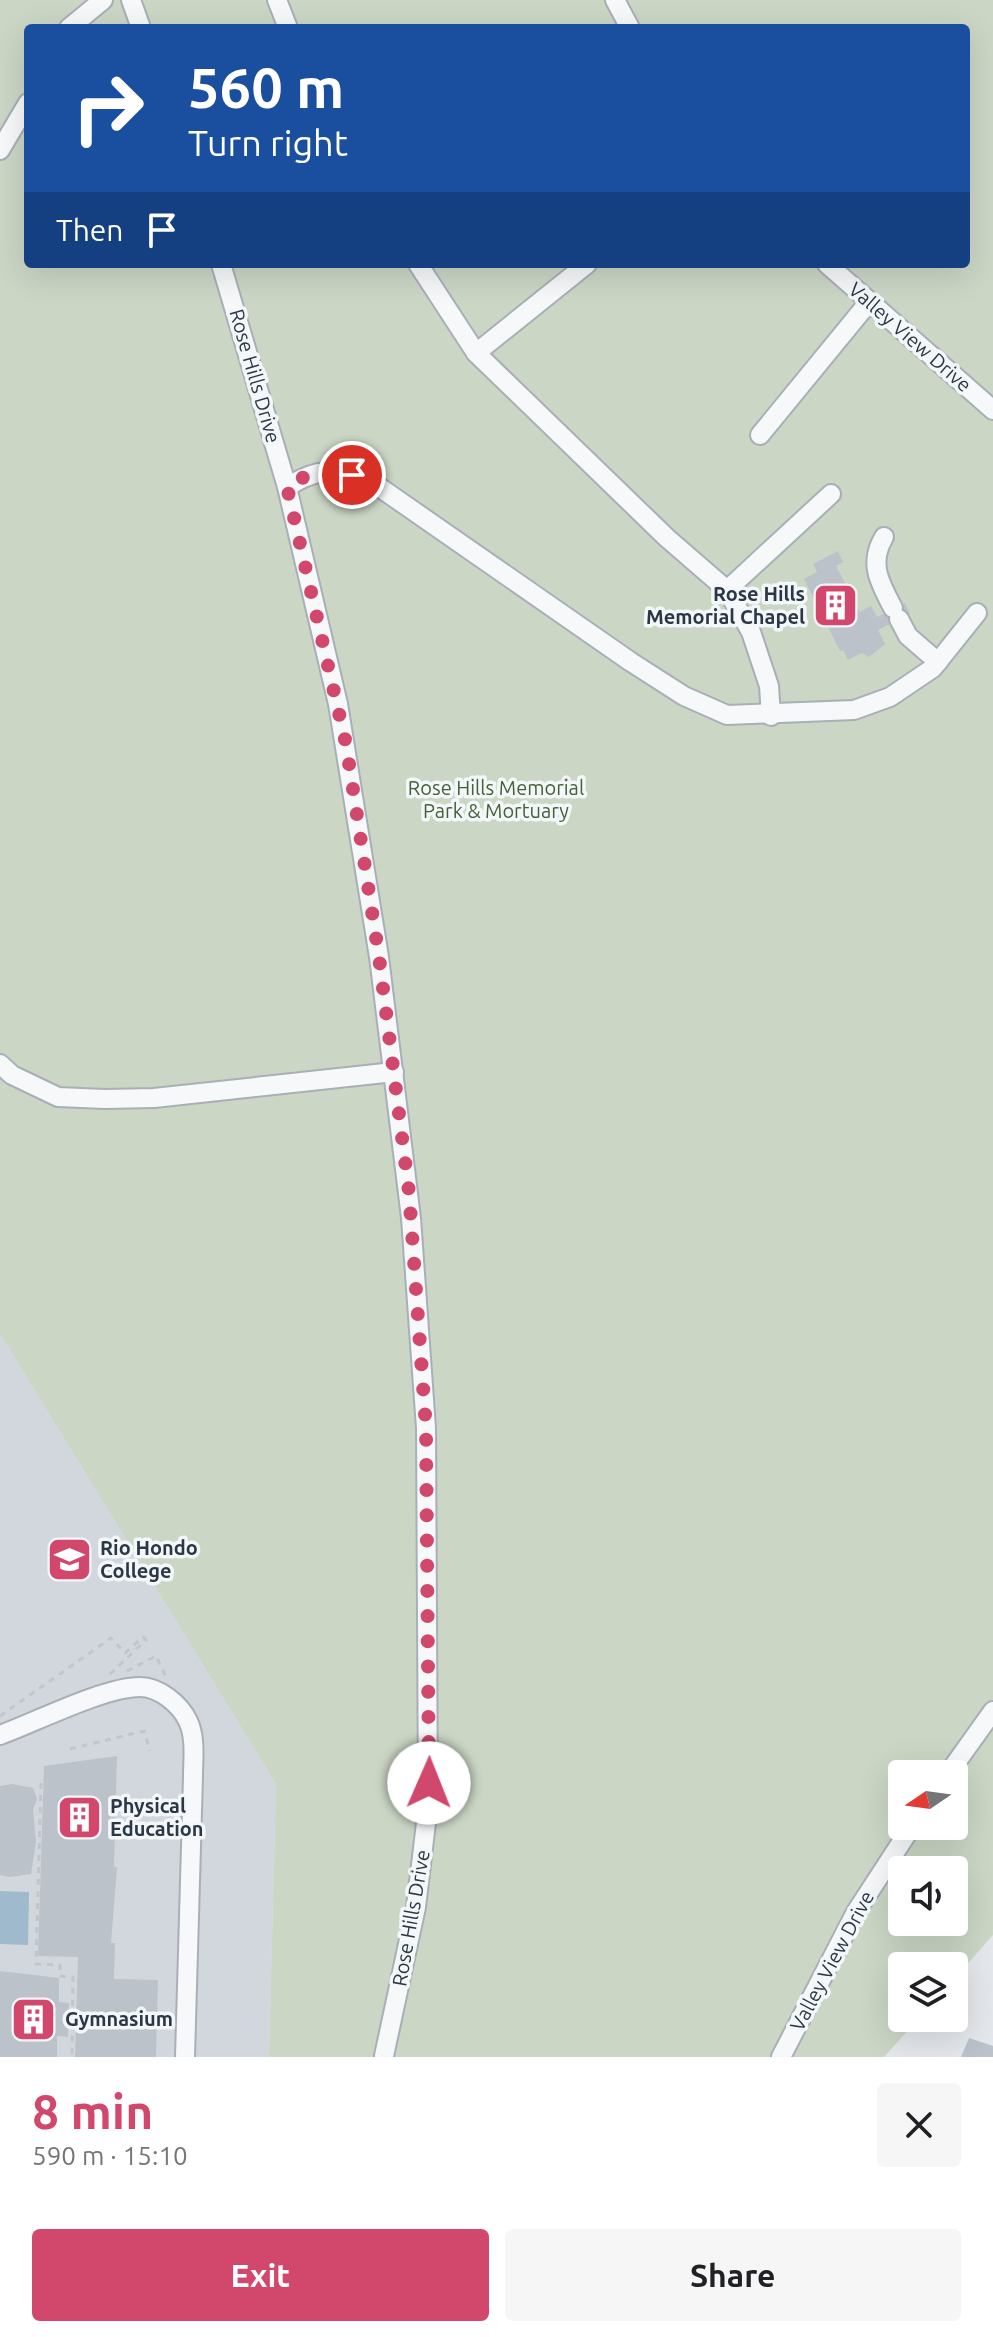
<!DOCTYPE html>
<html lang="en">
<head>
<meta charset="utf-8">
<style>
	:root { --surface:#fff; --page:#f6f6f6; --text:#202124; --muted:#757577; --accent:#d2486c }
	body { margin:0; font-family:Ubuntu,sans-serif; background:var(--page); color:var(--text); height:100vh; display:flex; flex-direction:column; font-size:30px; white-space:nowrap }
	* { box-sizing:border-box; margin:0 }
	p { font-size:26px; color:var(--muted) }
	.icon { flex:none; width:44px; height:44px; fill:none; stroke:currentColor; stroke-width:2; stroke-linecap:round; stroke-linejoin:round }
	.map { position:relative; height:2057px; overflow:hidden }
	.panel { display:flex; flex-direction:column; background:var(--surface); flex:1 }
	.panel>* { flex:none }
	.guide { position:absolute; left:24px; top:24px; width:946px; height:244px; border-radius:8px; box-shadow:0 8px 32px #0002; background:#1a4fa0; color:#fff; overflow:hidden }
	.needle { width:52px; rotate:257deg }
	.tools { position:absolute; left:888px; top:1760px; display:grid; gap:16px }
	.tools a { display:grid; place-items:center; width:80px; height:80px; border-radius:8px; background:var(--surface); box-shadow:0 8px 32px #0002; font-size:40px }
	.pin { position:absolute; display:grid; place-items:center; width:68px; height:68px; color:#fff; margin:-34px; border:4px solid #fff; border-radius:50%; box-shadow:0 2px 8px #0007 }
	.me { position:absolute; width:88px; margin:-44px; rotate:1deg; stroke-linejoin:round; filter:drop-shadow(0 0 6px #0008) }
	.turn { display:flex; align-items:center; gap:28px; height:168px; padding:0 32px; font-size:36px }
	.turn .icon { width:104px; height:104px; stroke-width:2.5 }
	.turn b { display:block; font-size:56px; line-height:68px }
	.then { display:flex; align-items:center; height:76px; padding:0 32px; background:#0003; gap:16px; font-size:30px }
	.round { display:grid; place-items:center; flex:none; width:84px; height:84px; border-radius:8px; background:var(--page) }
	.head { display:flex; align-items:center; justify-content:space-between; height:136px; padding:0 32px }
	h1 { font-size:48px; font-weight:700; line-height:60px; color:var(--accent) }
	.primary-button { display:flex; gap:16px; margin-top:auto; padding:16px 32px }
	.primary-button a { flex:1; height:92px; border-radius:8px; background:var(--accent); color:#fff; font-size:32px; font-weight:700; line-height:92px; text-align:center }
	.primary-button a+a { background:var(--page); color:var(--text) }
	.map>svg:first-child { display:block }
</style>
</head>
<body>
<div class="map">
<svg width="993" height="2057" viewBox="0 0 993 2057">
	<rect width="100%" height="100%" fill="#e4e8ec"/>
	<polygon fill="#d2d7de" points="0,1334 276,1784 269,2057 0,2057"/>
	<path fill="#cbd6c5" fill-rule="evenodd" d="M0,0H993V1935L954,1979V1966H902V2018H919L884,2057H269L276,1784L0,1334ZM28,28H966V264H28ZM902,1774H954V1826H902ZM902,1870H954V1922H902Z"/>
	<polygon fill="#9fbacc" points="0,1891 29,1892 28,1945 0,1944"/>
	<g fill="#bbc2ca">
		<polygon points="838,551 843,562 836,566 860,612 871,606 877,617 905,603 910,614 878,630 885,644 869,657 862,653 848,660 843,650 840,651 804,579 817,572 813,564"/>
		<polygon points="117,1756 114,1867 117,1867 111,1943 115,1943 114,1979 158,1980 156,2057 75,2057 78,1957 38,1956 44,1766"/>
		<polygon points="12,1784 33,1788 37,1799 33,1810 36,1842 31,1874 9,1877 0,1875 0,1786"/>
		<polygon points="0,1971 59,1978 59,2002 69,2003 68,2037 57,2036 57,2057 0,2057"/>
		<polygon points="969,2038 993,2046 993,2057 961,2057"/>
	</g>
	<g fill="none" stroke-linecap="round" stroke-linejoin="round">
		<defs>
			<g id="minor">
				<polyline points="131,0 141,28"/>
				<polyline points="277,0 288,28"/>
				<polyline points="615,0 630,28"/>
				<polyline points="69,28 103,0"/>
				<polyline points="0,150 28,103"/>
				<polyline points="221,264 287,487 338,704 379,957 411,1218 426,1428 428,1806 416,1907 384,2056"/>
				<polyline points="418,264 476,353 667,538 727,590 751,632 769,686 771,716"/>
				<polyline points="827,264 993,410"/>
				<polyline points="476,353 587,264"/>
				<polyline points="760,435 869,302"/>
				<path d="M287,487C320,466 333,470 369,480L631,662L684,696L727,715L854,710L890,697L933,668L977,613"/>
				<path d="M884,537C868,564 880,583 893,608"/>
				<polyline points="727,590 831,494"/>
				<polyline points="899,619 908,636 938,662"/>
				<polyline points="0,1064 12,1075 58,1097 105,1099 154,1098 394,1072"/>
				<path d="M0,1735C36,1722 104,1687 140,1687C159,1687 180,1704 188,1721C196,1738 193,1758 193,1776L185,2057"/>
				<polyline points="948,1774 993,1711"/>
				<polyline points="781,2057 856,1912 912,1826"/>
			</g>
		</defs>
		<use href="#minor" stroke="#a9afb7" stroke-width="22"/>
		<g stroke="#c2c6cb" stroke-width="3" stroke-dasharray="6 6" stroke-linecap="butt">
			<polyline points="127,1671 156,1656 166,1677"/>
			<polyline points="0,1716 111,1638 125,1653 143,1637 146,1640 110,1674"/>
			<polyline points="70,1749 144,1731 150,1751"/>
			<polyline points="41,1783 36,1964 60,1965 60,1976 73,1977 72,2057"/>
		</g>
		<use href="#minor" stroke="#f7f8fa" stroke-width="18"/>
	</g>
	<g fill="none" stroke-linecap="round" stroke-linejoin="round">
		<path stroke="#d2486c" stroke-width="14" stroke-dasharray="0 25.2" d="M352,475C325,468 309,472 287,487L346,744L379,957L409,1192L426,1428L429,1783"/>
	</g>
	<defs>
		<symbol id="building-square" viewBox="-11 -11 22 22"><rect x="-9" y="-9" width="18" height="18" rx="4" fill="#d2486c" stroke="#f4f7f9"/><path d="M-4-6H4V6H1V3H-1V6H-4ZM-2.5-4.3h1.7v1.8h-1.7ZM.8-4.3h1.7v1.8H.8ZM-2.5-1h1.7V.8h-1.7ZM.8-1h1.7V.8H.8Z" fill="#fff"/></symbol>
		<symbol id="university-square" viewBox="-11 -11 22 22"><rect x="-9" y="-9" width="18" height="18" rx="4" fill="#d2486c" stroke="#f4f7f9"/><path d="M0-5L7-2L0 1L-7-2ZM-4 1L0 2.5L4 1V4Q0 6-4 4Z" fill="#fff"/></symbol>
	</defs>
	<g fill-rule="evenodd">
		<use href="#building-square" x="810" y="580" width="51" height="51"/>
		<use href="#university-square" x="44" y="1534" width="51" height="51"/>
		<use href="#building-square" x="54" y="1792" width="51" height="51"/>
		<use href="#building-square" x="8" y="1994" width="51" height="51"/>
	</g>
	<g text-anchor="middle" stroke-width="7" stroke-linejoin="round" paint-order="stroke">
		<g font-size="20" fill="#2b3745" stroke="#f4f7f9">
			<text transform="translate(910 337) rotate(41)" y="7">Valley View Drive</text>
			<text transform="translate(255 376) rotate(74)" y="7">Rose Hills Drive</text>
			<text transform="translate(411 1918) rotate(-80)" y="7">Rose Hills Drive</text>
			<text transform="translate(832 1961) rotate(-62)" y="7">Valley View Drive</text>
		</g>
		<g font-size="20" font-weight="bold" fill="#2b3745" stroke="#f4f7f9" text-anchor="start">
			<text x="805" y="601" text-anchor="end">Rose Hills<tspan x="805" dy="23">Memorial Chapel</tspan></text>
			<text x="100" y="1555">Rio Hondo<tspan x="100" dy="23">College</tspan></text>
			<text x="110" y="1813">Physical<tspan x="110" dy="23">Education</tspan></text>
			<text x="65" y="2026">Gymnasium</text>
		</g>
		<g font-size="20" fill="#446138" stroke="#f4f7f9">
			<text x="496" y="795">Rose Hills Memorial<tspan x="496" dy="23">Park &amp; Mortuary</tspan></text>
		</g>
	</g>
</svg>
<div class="tools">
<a><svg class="needle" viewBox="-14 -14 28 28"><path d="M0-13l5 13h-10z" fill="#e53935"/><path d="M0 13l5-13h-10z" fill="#757577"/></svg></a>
<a><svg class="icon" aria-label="sound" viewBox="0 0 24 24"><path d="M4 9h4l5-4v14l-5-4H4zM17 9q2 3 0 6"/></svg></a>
<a><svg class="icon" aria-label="layers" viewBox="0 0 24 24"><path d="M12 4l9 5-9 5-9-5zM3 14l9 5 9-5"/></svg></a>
</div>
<div class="pin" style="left:352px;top:475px;background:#d93025"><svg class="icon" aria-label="arrive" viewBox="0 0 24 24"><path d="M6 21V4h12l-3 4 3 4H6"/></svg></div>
<svg class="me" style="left:429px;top:1783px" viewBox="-20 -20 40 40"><circle r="19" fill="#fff"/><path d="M0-13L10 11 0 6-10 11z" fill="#d2486c"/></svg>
<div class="guide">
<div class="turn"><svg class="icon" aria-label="right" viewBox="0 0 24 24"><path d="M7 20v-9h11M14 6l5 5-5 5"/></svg><div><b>560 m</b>Turn right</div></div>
<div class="then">Then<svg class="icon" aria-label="arrive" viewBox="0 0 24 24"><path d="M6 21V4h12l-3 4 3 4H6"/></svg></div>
</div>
</div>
<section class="panel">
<div class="head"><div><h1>8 min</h1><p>590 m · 15:10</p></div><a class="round"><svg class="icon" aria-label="close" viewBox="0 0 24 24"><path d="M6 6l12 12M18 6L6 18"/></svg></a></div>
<div class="primary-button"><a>Exit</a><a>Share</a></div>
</section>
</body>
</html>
